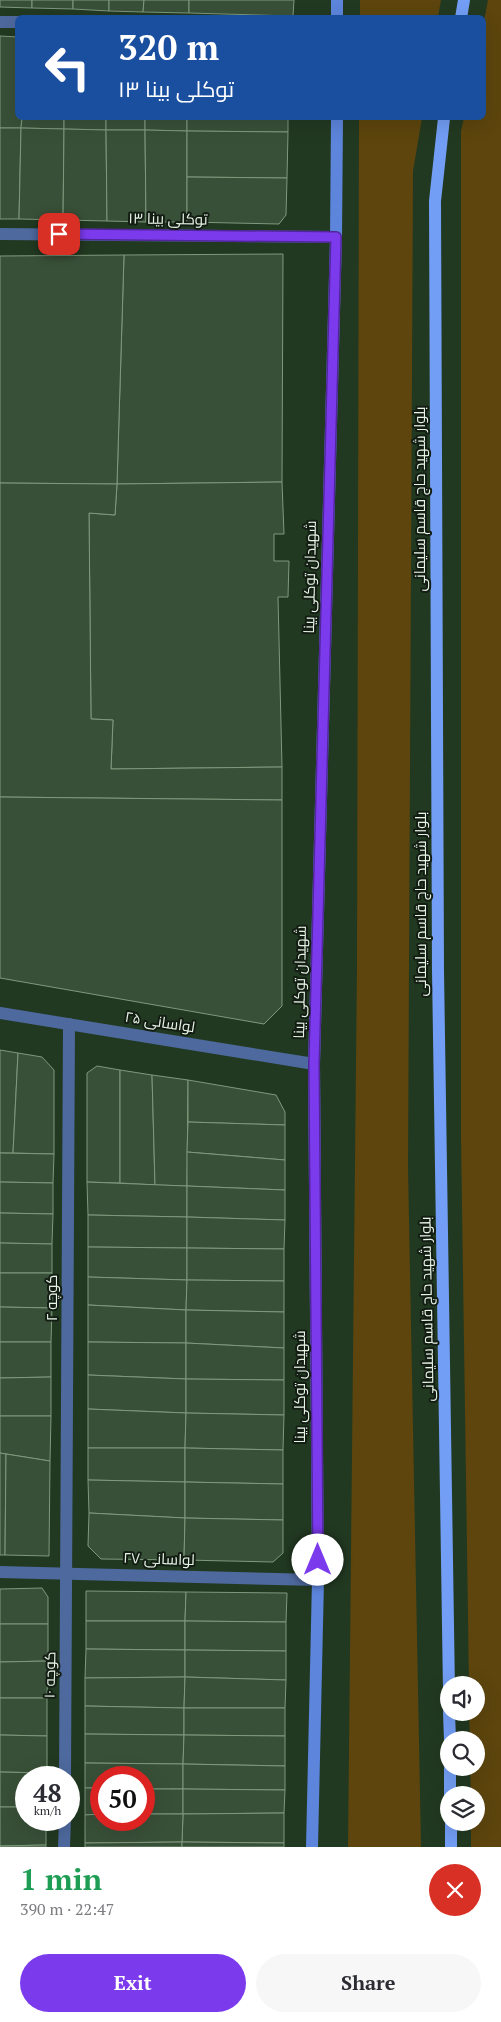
<!DOCTYPE html>
<html lang="en">
<head>
<meta charset="utf-8">
<style>
	:root { --surface:#fff; --page:#f7f7f7; --text:#2b2b33; --muted:#7c7c81; --accent:#7c3aed }
	body { margin:0; font-family:"PT Serif",Cairo,serif; background:var(--page); color:var(--text); height:100vh; display:flex; flex-direction:column; font-size:19px; white-space:nowrap }
	* { box-sizing:border-box; margin:0 }
	p { font-size:16px; color:var(--muted) }
	.icon { flex:none; width:28px; height:28px; fill:none; stroke:currentColor; stroke-width:2; stroke-linecap:round; stroke-linejoin:round }
	.map { position:relative; height:1847px; overflow:hidden }
	.panel { display:flex; flex-direction:column; background:var(--surface); flex:1 }
	.panel>* { flex:none }
	.banner { position:absolute; left:15px; top:15px; width:471px; height:105px; border-radius:8px; box-shadow:0 5px 20px #0002; background:#1a4fa0; color:#fff; overflow:hidden }
	.buttons { position:absolute; left:440px; top:1676px; display:grid; gap:10px }
	.buttons a { display:grid; place-items:center; width:45px; height:45px; border-radius:50%; background:var(--surface); box-shadow:0 5px 20px #0002; font-size:25px }
	.speed { position:absolute; left:15px; top:1766px; display:flex; gap:10px; font-size:25px; font-weight:700; text-align:center }
	.speed>* { display:grid; place-content:center; width:65px; height:65px; border-radius:50%; background:var(--surface); box-shadow:0 5px 20px #0002; line-height:1 }
	.speed small { font-size:12px; font-weight:400 }
	.speed .limit { border:8px solid #d22; background:#fff; color:#111 }
	.pin { position:absolute; display:grid; place-items:center; width:42px; height:42px; color:#fff; margin:-21px; border-radius:10px; box-shadow:0 2px 8px #0006 }
	.me { position:absolute; width:55px; margin:-28px; rotate:0deg; stroke-linejoin:round; filter:drop-shadow(0 0 4px #0008) }
	.turn { display:flex; align-items:center; gap:18px; height:105px; padding:0 20px; font-size:22px }
	.turn .icon { width:65px; height:65px; stroke-width:2.5 }
	.turn b { display:block; font-size:35px; line-height:42px }
	.round { display:grid; place-items:center; flex:none; width:52px; height:52px; border-radius:26px; background:var(--page) }
	.headline { display:flex; align-items:center; justify-content:space-between; height:85px; padding:0 20px }
	h1 { font-size:30px; font-weight:600; line-height:38px; color:#1e9e55 }
	.cta { display:flex; gap:10px; margin-top:auto; padding:10px 20px }
	.cta a { flex:1; height:58px; border-radius:30px; background:var(--accent); color:#fff; font-size:20px; font-weight:600; line-height:58px; text-align:center }
	.cta a+a { background:var(--page); color:var(--text) }
	.map>svg:first-child { display:block }
</style>
</head>
<body>
<div class="map">
<svg width="501" height="1847" viewBox="0 0 501 1847">
	<rect width="100%" height="100%" fill="#223921"/>
	<g fill="#5d450d">
		<polygon points="360,0 441,0 438,17 360,18"/>
		<polygon points="488,0 501,0 501,1847 471,1847 471,1823 476,1822 476,1795 471,1795 470,1768 476,1768 476,1740 470,1740 469,1713 476,1712 476,1685 469,1685 461,1137 461,131 464,118 484,118 484,21"/>
		<polygon points="359,118 422,118 413,171 408,1167 421,1847 348,1847 357,965"/>
	</g>
	<g fill="#395038" stroke="#7f997d">
		<polygon points="0,0 32,0 32,8 0,7"/>
		<polygon points="32,0 73,0 73,9 32,8"/>
		<polygon points="73,0 109,0 109,11 73,9"/>
		<polygon points="109,0 144,0 143,12 109,11"/>
		<polygon points="144,0 189,0 189,13 143,12"/>
		<polygon points="189,0 294,0 293,16 189,13"/>
		<polygon points="0,36 18,37 18,118 22,118 21,128 0,128"/>
		<polygon points="22,118 64,118 64,129 21,128"/>
		<polygon points="64,118 106,118 106,130 64,129"/>
		<rect x="106" y="118" width="39" height="12"/>
		<polygon points="145,118 187,118 187,131 145,130"/>
		<polygon points="187,118 288,118 288,132 187,131"/>
		<polygon points="0,128 21,128 19,219 0,219"/>
		<polygon points="21,128 64,129 63,220 19,219"/>
		<polygon points="64,129 106,130 107,221 63,220"/>
		<polygon points="106,130 145,130 146,222 107,221"/>
		<polygon points="145,130 187,131 187,222 146,222"/>
		<polygon points="187,131 288,132 287,178 187,177"/>
		<polygon points="187,177 287,178 286,215 279,224 187,222"/>
		<polygon points="283,254 282,482 117,484 124,255"/>
		<polygon points="124,255 117,484 0,483 0,256"/>
		<polygon points="282,482 284,534 274,534 274,561 289,561 288,597 278,597 282,767 111,769 113,720 91,719 89,513 115,515 117,484"/>
		<polygon points="0,483 117,484 115,515 89,513 91,719 113,720 111,769 282,767 282,800 0,797"/>
		<polygon points="0,797 282,800 282,1006 264,1024 0,978"/>
		<polygon points="0,1050 18,1053 13,1153 0,1153"/>
		<polygon points="18,1053 42,1057 54,1070 54,1154 13,1153"/>
		<polygon points="97,1066 120,1070 120,1183 87,1182 87,1073"/>
		<polygon points="120,1070 152,1075 155,1185 120,1183"/>
		<polygon points="152,1075 188,1080 187,1186 155,1185"/>
		<polygon points="188,1080 276,1095 285,1112 285,1125 188,1122"/>
		<polygon points="188,1122 285,1125 285,1160 187,1152"/>
		<polygon points="187,1152 285,1160 285,1190 187,1186"/>
		<polygon points="0,1153 54,1154 53,1183 0,1182"/>
		<polygon points="0,1182 53,1183 53,1214 0,1213"/>
		<polygon points="87,1182 187,1186 187,1217 88,1215"/>
		<polygon points="187,1186 285,1190 285,1220 187,1217"/>
		<polygon points="0,1213 53,1214 52,1244 0,1243"/>
		<polygon points="88,1215 187,1217 187,1248 88,1247"/>
		<polygon points="187,1217 285,1220 284,1249 187,1248"/>
		<polygon points="0,1243 52,1244 52,1273 0,1273"/>
		<polygon points="88,1247 187,1248 187,1280 88,1277"/>
		<polygon points="187,1248 284,1249 284,1281 187,1280"/>
		<polygon points="0,1273 52,1273 52,1308 0,1307"/>
		<polygon points="88,1277 187,1280 186,1310 88,1305"/>
		<polygon points="187,1280 284,1281 284,1312 186,1310"/>
		<polygon points="88,1305 186,1310 186,1343 88,1342"/>
		<polygon points="0,1307 52,1308 51,1342 0,1342"/>
		<polygon points="186,1310 284,1312 284,1348 186,1343"/>
		<polygon points="0,1342 51,1342 51,1377 0,1378"/>
		<polygon points="88,1342 186,1343 186,1379 88,1375"/>
		<polygon points="186,1343 284,1348 284,1380 186,1379"/>
		<polygon points="88,1375 186,1379 186,1413 88,1409"/>
		<polygon points="51,1377 51,1416 0,1416 0,1378"/>
		<polygon points="186,1379 284,1380 284,1415 186,1413"/>
		<polygon points="88,1409 186,1413 185,1448 88,1448"/>
		<polygon points="186,1413 284,1415 283,1450 185,1448"/>
		<polygon points="0,1416 51,1416 50,1461 0,1453"/>
		<polygon points="88,1448 185,1448 185,1482 88,1480"/>
		<polygon points="185,1448 283,1450 283,1484 185,1482"/>
		<polygon points="0,1453 6,1454 5,1555 0,1555"/>
		<polygon points="6,1454 50,1461 49,1556 5,1555"/>
		<polygon points="88,1480 185,1482 185,1518 89,1513"/>
		<polygon points="185,1482 283,1484 283,1520 185,1518"/>
		<polygon points="89,1513 185,1518 184,1560 101,1559 88,1546"/>
		<polygon points="185,1518 283,1520 283,1553 273,1562 184,1560"/>
		<polygon points="42,1588 48,1597 48,1624 0,1624 0,1589"/>
		<polygon points="86,1591 186,1592 185,1621 86,1621"/>
		<polygon points="186,1592 287,1593 286,1622 185,1621"/>
		<polygon points="86,1621 185,1621 185,1650 86,1649"/>
		<polygon points="185,1621 286,1622 286,1651 185,1650"/>
		<polygon points="0,1624 48,1624 48,1661 0,1662"/>
		<polygon points="86,1649 185,1650 185,1677 85,1678"/>
		<polygon points="185,1650 286,1651 286,1680 185,1677"/>
		<polygon points="48,1661 47,1698 0,1698 0,1662"/>
		<polygon points="185,1677 184,1708 85,1706 85,1678"/>
		<polygon points="185,1677 286,1680 285,1708 184,1708"/>
		<polygon points="0,1698 47,1698 47,1736 0,1735"/>
		<polygon points="85,1706 184,1708 184,1735 85,1734"/>
		<polygon points="184,1708 285,1708 285,1736 184,1735"/>
		<polygon points="85,1734 184,1735 183,1764 85,1763"/>
		<polygon points="0,1735 47,1736 47,1773 0,1772"/>
		<polygon points="184,1735 285,1736 285,1766 183,1764"/>
		<polygon points="85,1763 183,1764 183,1789 144,1789 144,1778 101,1778 101,1788 85,1788"/>
		<polygon points="183,1764 285,1766 285,1790 183,1789"/>
		<polygon points="0,1772 47,1773 47,1778 26,1778 26,1807 0,1807"/>
		<polygon points="85,1788 101,1788 101,1814 85,1815"/>
		<rect x="144" y="1789" width="39" height="25"/>
		<polygon points="183,1789 285,1790 284,1813 183,1814"/>
		<polygon points="0,1807 26,1807 26,1820 46,1820 46,1845 0,1846"/>
		<polygon points="284,1813 284,1843 182,1842 183,1814"/>
		<polygon points="101,1814 101,1820 144,1820 144,1814 183,1814 182,1842 85,1843 85,1815"/>
		<polygon points="182,1842 182,1847 85,1847 85,1843"/>
		<polygon points="182,1842 284,1843 284,1847 182,1847"/>
		<polygon points="46,1845 46,1847 0,1847 0,1846"/>
	</g>
	<g fill="none" stroke-linecap="round" stroke-linejoin="round">
		<g stroke="#4e699e" stroke-width="12">
			<polyline points="0,22 18,22"/>
			<polyline points="0,234 336,237"/>
			<polyline points="0,1013 314,1064"/>
			<polyline points="0,1572 318,1580"/>
			<polyline points="65,1778 69,1024"/>
			<polyline points="64,1847 65,1820"/>
		</g>
		<g stroke="#5c85db" stroke-width="12">
			<polyline points="337,0 337,18"/>
			<polyline points="312,1847 318,1580 314,1064 336,237 337,118"/>
		</g>
		<g stroke="#739ef5" stroke-width="12">
			<polyline points="461,18 464,0"/>
			<polyline points="444,118 435,201 438,971 449,1691"/>
			<polyline points="449,1712 450,1740"/>
			<polyline points="450,1768 450,1795"/>
			<polyline points="451,1822 451,1847"/>
		</g>
	</g>
	<g fill="none" stroke-linecap="round" stroke-linejoin="round">
		<defs>
			<polyline id="route" points="59,234 336,237 314,1064 318,1560"/>
		</defs>
		<use href="#route" stroke="#51269a" stroke-width="12"/>
		<use href="#route" stroke="#7c3aed" stroke-width="9"/>
	</g>
	<g text-anchor="middle" stroke-width="4" stroke-linejoin="round" paint-order="stroke">
		<g font-size="15" fill="#e7f5e6" stroke="#131d13">
			<text transform="translate(168 219) rotate(1)" y="5">توکلی بینا ۱۳</text>
			<text transform="translate(420 499) rotate(-90)" y="5">بلوار شهید حاج قاسم سلیمانی</text>
			<text transform="translate(310 577) rotate(-89)" y="5">شهیدان توکلی بینا</text>
			<text transform="translate(421 904) rotate(-90)" y="5">بلوار شهید حاج قاسم سلیمانی</text>
			<text transform="translate(300 982) rotate(-89)" y="5">شهیدان توکلی بینا</text>
			<text transform="translate(160 1022) rotate(9)" y="5">لواسانی ۲۵</text>
			<text transform="translate(52 1298) rotate(-90)" y="5">کوچه ۲</text>
			<text transform="translate(427 1309) rotate(-91)" y="5">بلوار شهید حاج قاسم سلیمانی</text>
			<text transform="translate(300 1387) rotate(-90)" y="5">شهیدان توکلی بینا</text>
			<text transform="translate(159 1559) rotate(2)" y="5">لواسانی ۲۷</text>
			<text transform="translate(50 1675) rotate(-89)" y="5">کوچه ۱۰</text>
		</g>
	</g>
</svg>
<div class="buttons">
<a><svg class="icon" aria-label="sound" viewBox="0 0 24 24"><path d="M4 9h4l5-4v14l-5-4H4zM17 9q2 3 0 6"/></svg></a>
<a><svg class="icon" aria-label="search" viewBox="0 0 24 24"><circle cx="10" cy="10" r="6"/><path d="M15 15l6 6"/></svg></a>
<a><svg class="icon" aria-label="layers" viewBox="0 0 24 24"><path d="M12 4l9 5-9 5-9-5zM3 14l9 5 9-5"/></svg></a>
</div>
<div class="speed"><div>48<small>km/h</small></div><div class="limit">50</div></div>
<div class="pin" style="left:59px;top:234px;background:#d93025"><svg class="icon" aria-label="arrive" viewBox="0 0 24 24"><path d="M6 21V4h12l-3 4 3 4H6"/></svg></div>
<svg class="me" style="left:318px;top:1560px" viewBox="-20 -20 40 40"><circle r="19" fill="#fff"/><path d="M0-13L10 11 0 6-10 11z" fill="#7c3aed"/></svg>
<div class="banner">
<div class="turn"><svg class="icon" aria-label="left" viewBox="0 0 24 24"><path d="M17 20v-9H6M10 6l-5 5 5 5"/></svg><div><b>320 m</b>توکلی بینا ۱۳</div></div>
</div>
</div>
<section class="panel">
<div class="headline"><div><h1>1 min</h1><p>390 m · 22:47</p></div><a class="round" style="background:#d93025;color:#fff"><svg class="icon" aria-label="close" viewBox="0 0 24 24"><path d="M6 6l12 12M18 6L6 18"/></svg></a></div>
<div class="cta"><a>Exit</a><a>Share</a></div>
</section>
</body>
</html>
